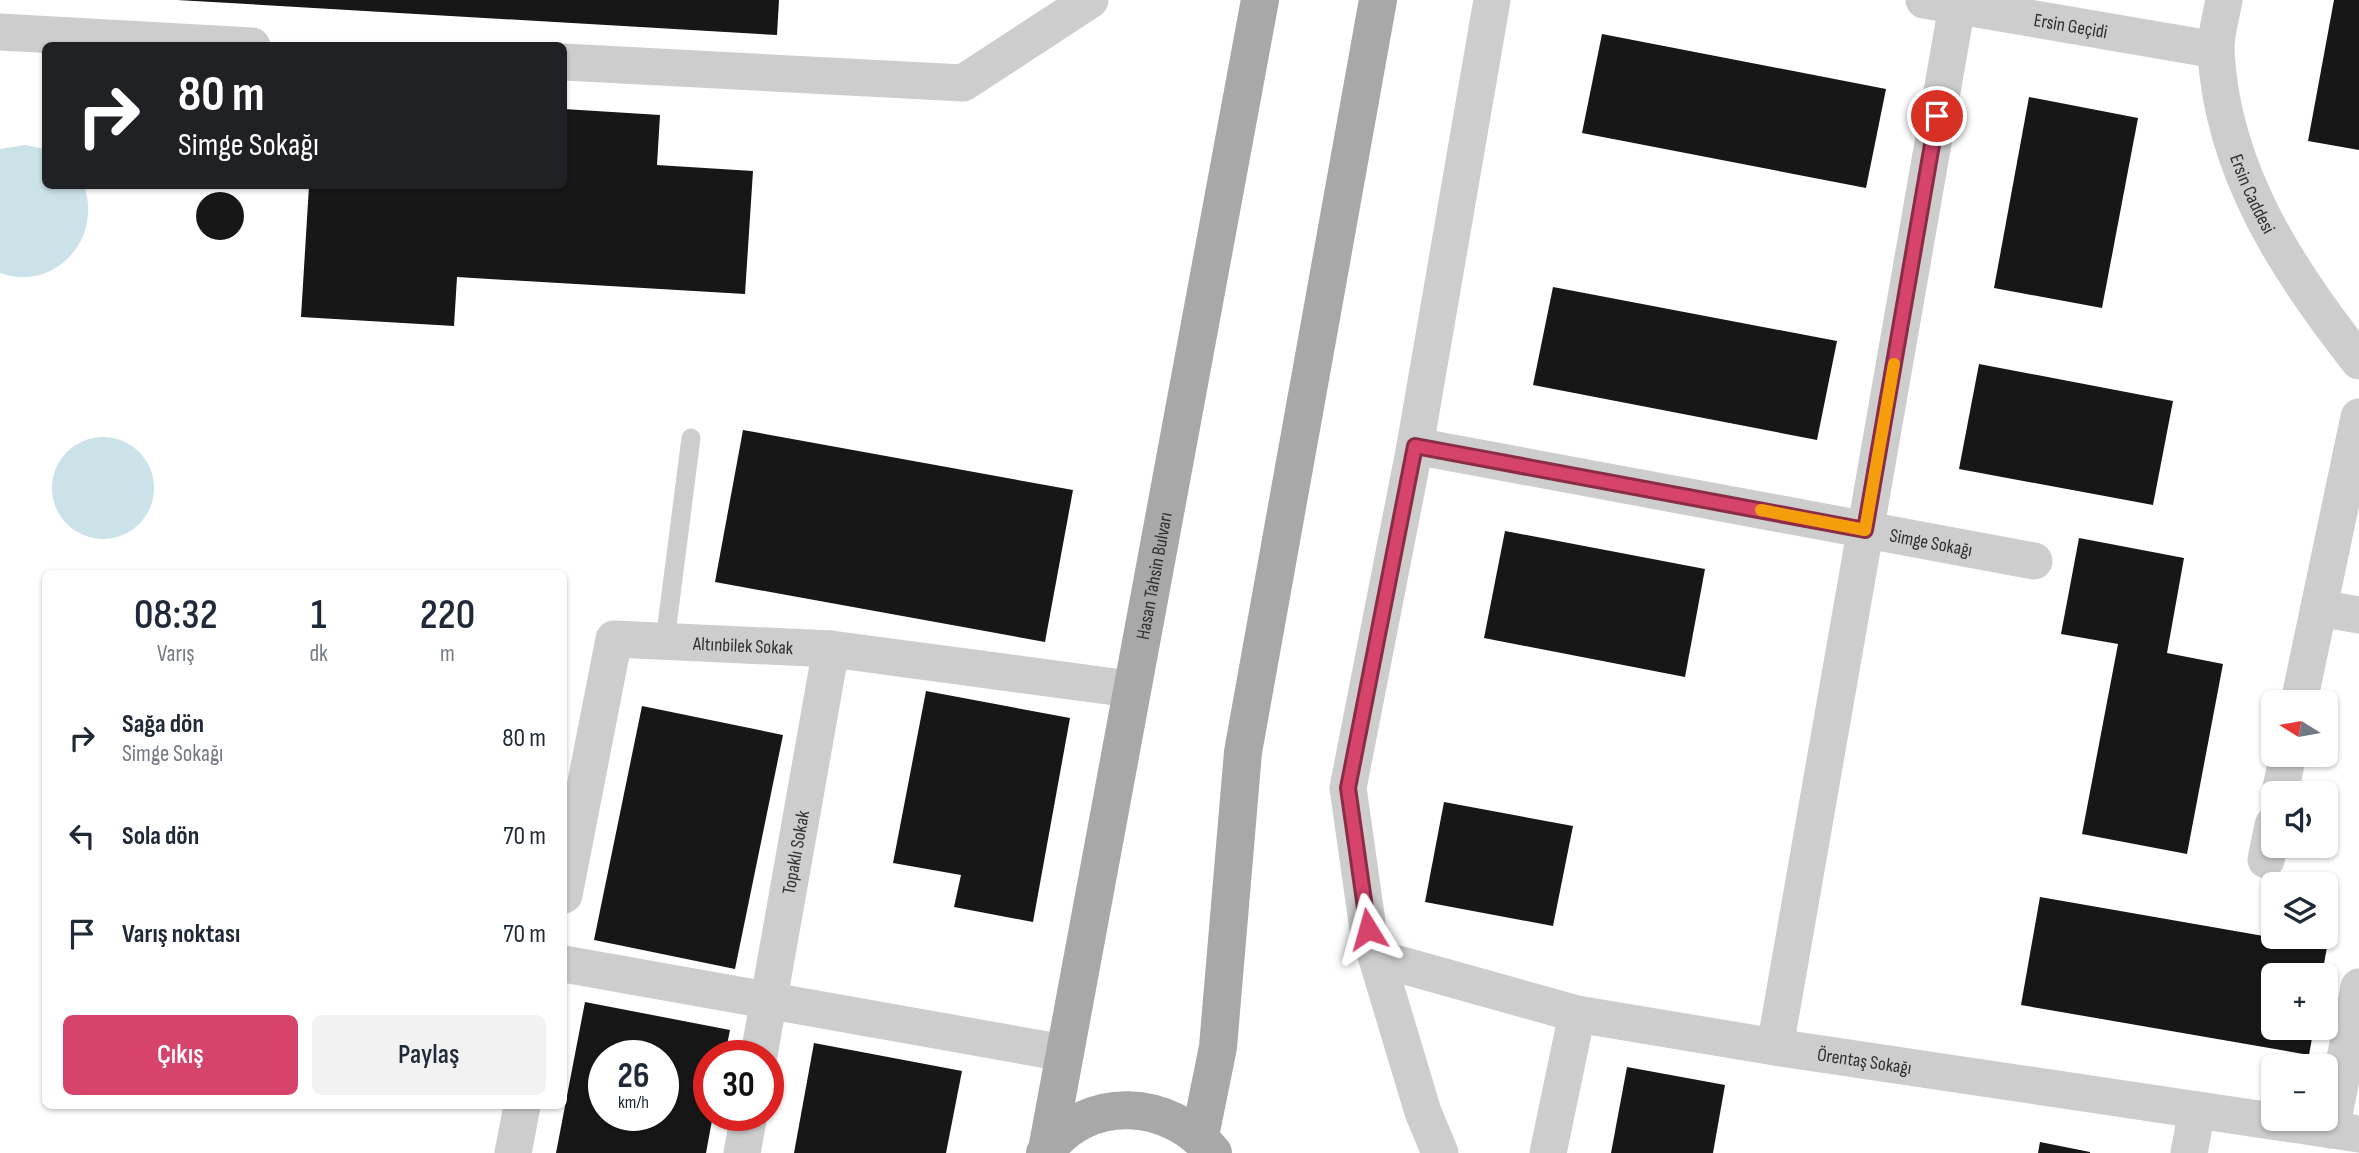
<!DOCTYPE html>
<html lang="tr">
<head>
<meta charset="utf-8">
<style>
	:root { --surface:#fff; --page:#f2f2f3; --text:#1f2937; --muted:#747a83; --accent:#d6436b }
	body { margin:0; font-family:"Sofia Sans Condensed",sans-serif; background:var(--page); color:var(--text); height:100vh; display:flex; flex-direction:column; font-size:26px; white-space:nowrap }
	* { box-sizing:border-box; margin:0 }
	p { font-size:23px; color:var(--muted) }
	.icon { flex:none; width:38px; height:38px; fill:none; stroke:currentColor; stroke-width:2; stroke-linecap:round; stroke-linejoin:round }
	.map { position:relative; flex:1; overflow:hidden }
	.details { position:absolute; left:42px; top:570px; width:525px; height:539px; display:flex; flex-direction:column; background:var(--surface); border-radius:10px; box-shadow:0 2px 5px #0004 }
	.details>* { flex:none }
	.banner { position:absolute; left:42px; top:42px; width:525px; height:147px; border-radius:10px; box-shadow:0 2px 5px #0004; background:#202124; color:#fff; overflow:hidden }
	.needle { width:46px; rotate:281deg }
	.controls { position:absolute; left:2261px; top:690px; display:grid; gap:14px }
	.controls a { display:grid; place-items:center; width:77px; height:77px; border-radius:10px; background:var(--surface); box-shadow:0 2px 5px #0004; font-size:35px }
	.speed { position:absolute; left:588px; top:1040px; display:flex; gap:14px; font-size:35px; font-weight:700; text-align:center }
	.speed>* { display:grid; place-content:center; width:91px; height:91px; border-radius:50%; background:var(--surface); box-shadow:0 2px 5px #0004; line-height:1 }
	.speed small { font-size:18px; font-weight:400 }
	.speed .limit { border:10px solid #d22; background:#fff; color:#111 }
	.pin { position:absolute; display:grid; place-items:center; width:60px; height:60px; color:#fff; margin:-30px; border:4px solid #fff; border-radius:50%; box-shadow:0 2px 7px #0007 }
	.me { position:absolute; width:77px; margin:-38px; rotate:352deg; stroke-linejoin:round; filter:drop-shadow(0 0 5px #0008) }
	.turn { display:flex; align-items:center; gap:24px; height:147px; padding:0 21px; font-size:32px }
	.turn .icon { width:91px; height:91px; stroke-width:2.5 }
	.turn b { display:block; font-size:49px; line-height:60px }
	.eta { display:flex; justify-content:space-evenly; align-items:center; height:119px; text-align:center }
	.eta b { font-size:42px; font-weight:600; line-height:49px }
	.cta { display:flex; gap:14px; margin-top:auto; padding:14px 21px }
	.cta a { flex:1; height:80px; border-radius:10px; background:var(--accent); color:#fff; font-size:28px; font-weight:600; line-height:80px; text-align:center }
	.cta a+a { background:var(--page); color:var(--text) }
	ul { padding:0; list-style:none }
	li { display:flex; align-items:center; gap:21px; height:98px; padding:0 21px }
	li div { flex:1 }
	li b { display:block; font-size:26px }
	li em { font-style:normal }
	.map>svg:first-child { display:block }
</style>
</head>
<body>
<div class="map">
<svg width="2359" height="1153" viewBox="0 0 2359 1153">
	<rect width="100%" height="100%" fill="#fff"/>
	<g fill="#cae2e8">
		<path d="M25,145L45,149L46,186H84C103,238 55,293 0,273V149Z"/>
		<circle cx="103" cy="488" r="51"/>
	</g>
	<g fill="#171717" fill-rule="evenodd">
		<polygon points="177,0 779,0 777,35"/>
		<polygon points="2334,0 2359,0 2359,150 2308,141"/>
		<polygon points="1602,34 1886,89 1866,188 1582,133"/>
		<polygon points="2029,97 2138,118 2102,308 1994,288"/>
		<polygon points="564,109 660,115 657,165 753,171 745,294 457,277 454,326 301,317 309,186 564,186"/>
		<circle cx="220" cy="216" r="24"/>
		<polygon points="1553,287 1837,341 1817,440 1533,385"/>
		<polygon points="1979,364 2173,401 2153,505 1959,469"/>
		<polygon points="743,430 1073,490 1045,642 715,582"/>
		<polygon points="1505,531 1705,569 1685,677 1484,638"/>
		<polygon points="2079,538 2184,558 2167,653 2223,664 2187,854 2082,834 2118,644 2061,634"/>
		<polygon points="926,691 1070,718 1033,922 954,907 961,875 893,863"/>
		<polygon points="642,706 783,735 735,969 594,940"/>
		<polygon points="1444,802 1573,826 1553,926 1425,902"/>
		<polygon points="2040,897 2327,947 2322,975 2273,975 2273,1027 2314,1027 2309,1055 2021,1005"/>
		<path d="M585,1002L730,1030L725,1055H709V1115H713L706,1153H556ZM604,1055H663V1115H604Z"/>
		<polygon points="814,1043 962,1071 946,1153 794,1153"/>
		<polygon points="1627,1067 1725,1085 1713,1153 1611,1153"/>
		<polygon points="2040,1142 2090,1152 2090,1153 2038,1153"/>
	</g>
	<g fill="none" stroke-linecap="round" stroke-linejoin="round">
		<polyline stroke="#cdcdcd" stroke-width="19" points="665,641 691,438"/>
		<g stroke="#cdcdcd" stroke-width="37">
			<path id="s1" d="M1924,0L2216,50"/>
			<path id="s2" d="M2224,0C2221,17 2215,36 2216,53C2223,172 2288,271 2359,361"/>
			<polyline points="0,32 252,46"/>
			<polyline points="564,62 963,83 1090,0"/>
			<path id="s3" d="M1415,446L2034,561"/>
			<polyline points="2319,608 2359,615"/>
			<polyline points="2299,702 2359,417"/>
			<polyline points="2280,793 2288,754"/>
			<polyline points="2266,860 2273,825"/>
			<path id="s4" d="M564,895L614,639L831,649L1130,689"/>
			<path id="s5" d="M1377,958L1577,1014L1775,1047L2359,1134"/>
			<polyline points="564,964 1064,1053"/>
			<polyline points="1775,1047 1957,6"/>
			<path id="s6" d="M759,1055L831,649"/>
			<polyline points="2331,1130 2359,987"/>
			<polyline points="513,1153 522,1106"/>
			<polyline points="742,1153 749,1115"/>
			<polyline points="1440,1153 1423,1112 1368,929 1348,788 1415,446 1492,0"/>
			<polyline points="1548,1153 1577,1014"/>
			<polyline points="2189,1153 2197,1110"/>
		</g>
		<g stroke="#a8a8a8" stroke-width="38">
			<polyline points="1200,1136 1218,1047 1243,752 1378,0"/>
			<path id="s7" d="M1047,1150L1260,0"/>
			<path d="M1045,1153C1086,1093 1171,1099 1213,1153"/>
		</g>
	</g>
	<g fill="none" stroke-linecap="round" stroke-linejoin="round">
		<defs>
			<polyline id="route" points="1368,929 1348,788 1415,446 1865,530 1937,116"/>
		</defs>
		<use href="#route" stroke="#8b2c46" stroke-width="18"/>
		<use href="#route" stroke="#d6436b" stroke-width="12"/>
		<polyline stroke="#f59e0b" stroke-width="12" points="1761,510 1865,530 1894,364"/>
	</g>
	<g text-anchor="middle" stroke-width="7" stroke-linejoin="round" paint-order="stroke">
		<g font-size="19" fill="#303030" stroke="#fff">
			<text dy="7" stroke="none"><textPath href="#s1" startOffset="149">Ersin Geçidi</textPath></text>
			<text dy="7" stroke="none"><textPath href="#s2" startOffset="200">Ersin Caddesi</textPath></text>
			<text dy="7" stroke="none"><textPath href="#s3" startOffset="525">Simge Sokağı</textPath></text>
			<text dy="7" stroke="none"><textPath href="#s7" startOffset="584">Hasan Tahsin Bulvarı</textPath></text>
			<text dy="7" stroke="none"><textPath href="#s4" startOffset="390">Altınbilek Sokak</textPath></text>
			<text dy="7" stroke="none"><textPath href="#s6" startOffset="206">Topaklı Sokak</textPath></text>
			<text dy="7" stroke="none"><textPath href="#s5" startOffset="499">Örentaş Sokağı</textPath></text>
		</g>
	</g>
</svg>
<div class="controls">
<a><svg class="needle" viewBox="-14 -14 28 28"><path d="M0-13l5 13h-10z" fill="#e53935"/><path d="M0 13l5-13h-10z" fill="#747a83"/></svg></a>
<a><svg class="icon" aria-label="sound" viewBox="0 0 24 24"><path d="M4 9h4l5-4v14l-5-4H4zM17 9q2 3 0 6"/></svg></a>
<a><svg class="icon" aria-label="layers" viewBox="0 0 24 24"><path d="M12 4l9 5-9 5-9-5zM3 14l9 5 9-5"/></svg></a>
<a>+</a>
<a>−</a>
</div>
<div class="speed"><div>26<small>km/h</small></div><div class="limit">30</div></div>
<div class="pin" style="left:1937px;top:116px;background:#d93025"><svg class="icon" aria-label="arrive" viewBox="0 0 24 24"><path d="M6 21V4h12l-3 4 3 4H6"/></svg></div>
<svg class="me" style="left:1368px;top:929px" viewBox="-20 -20 40 40"><path d="M0-17L14 15 0 8-14 15z" fill="#d6436b" stroke="#fff" stroke-width="4"/></svg>
<div class="banner">
<div class="turn"><svg class="icon" aria-label="right" viewBox="0 0 24 24"><path d="M7 20v-9h11M14 6l5 5-5 5"/></svg><div><b>80 m</b>Simge Sokağı</div></div>
</div>
<section class="details">
<div class="eta">
<div><b>08:32</b><p>Varış</p></div>
<div><b>1</b><p>dk</p></div>
<div><b>220</b><p>m</p></div>
</div>
<ul>
<li><svg class="icon" aria-label="right" viewBox="0 0 24 24"><path d="M7 20v-9h11M14 6l5 5-5 5"/></svg><div><b>Sağa dön</b><p>Simge Sokağı</p></div><em>80 m</em></li>
<li><svg class="icon" aria-label="left" viewBox="0 0 24 24"><path d="M17 20v-9H6M10 6l-5 5 5 5"/></svg><div><b>Sola dön</b></div><em>70 m</em></li>
<li><svg class="icon" aria-label="arrive" viewBox="0 0 24 24"><path d="M6 21V4h12l-3 4 3 4H6"/></svg><div><b>Varış noktası</b></div><em>70 m</em></li>
</ul>
<div class="cta"><a>Çıkış</a><a>Paylaş</a></div>
</section>
</div>
</body>
</html>
